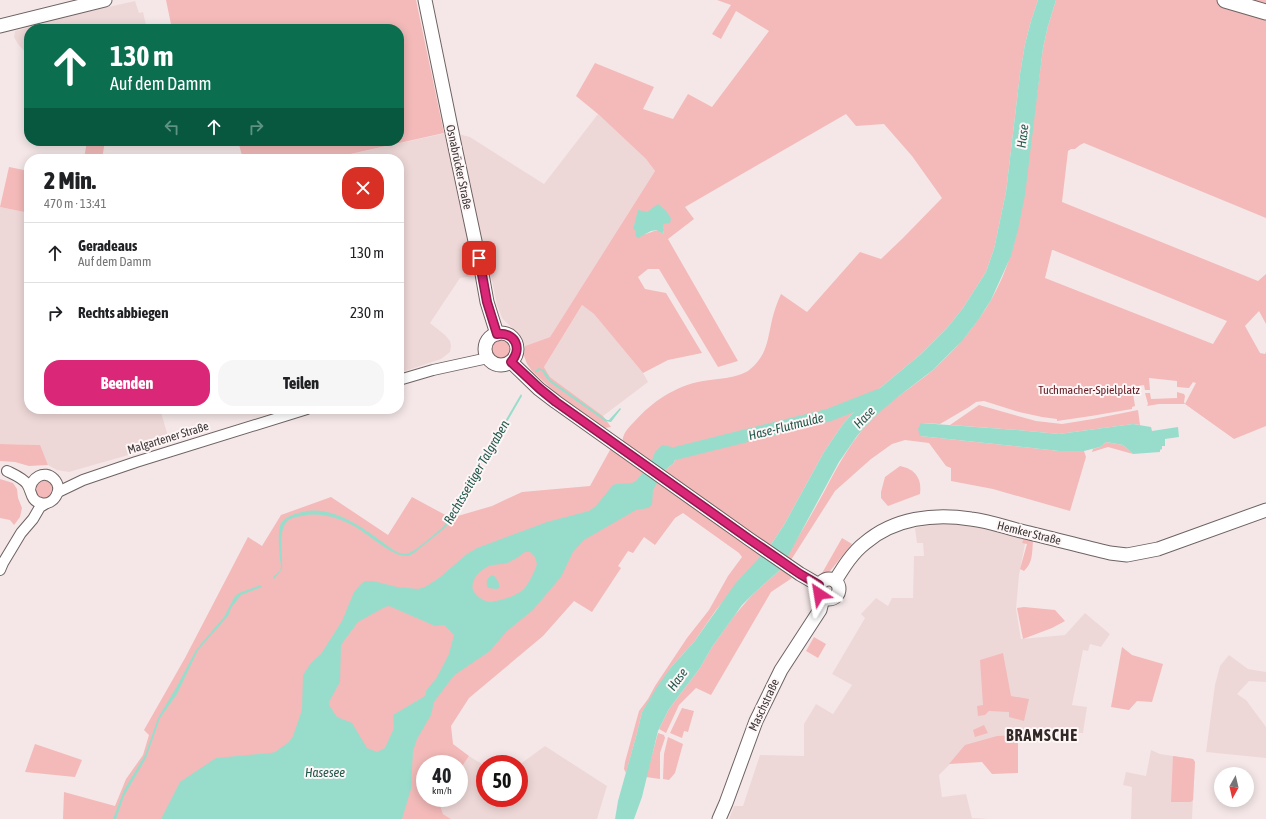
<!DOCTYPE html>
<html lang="de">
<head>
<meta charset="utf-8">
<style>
	:root { --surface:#fff; --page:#f6f6f6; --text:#202124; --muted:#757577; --line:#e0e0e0; --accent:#db2777 }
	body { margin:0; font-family:"Asap Condensed",sans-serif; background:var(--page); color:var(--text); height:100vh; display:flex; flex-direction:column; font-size:15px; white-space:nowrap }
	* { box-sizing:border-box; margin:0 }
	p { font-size:13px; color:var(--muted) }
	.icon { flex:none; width:22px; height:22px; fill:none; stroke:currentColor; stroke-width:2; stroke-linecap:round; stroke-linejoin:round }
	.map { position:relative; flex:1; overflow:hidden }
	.panel { position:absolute; left:24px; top:154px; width:380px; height:260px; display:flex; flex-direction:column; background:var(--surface); border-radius:16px; box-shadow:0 2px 10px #0003 }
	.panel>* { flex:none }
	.guide { position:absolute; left:24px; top:24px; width:380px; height:122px; border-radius:16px; box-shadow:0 2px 10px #0003; background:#0b6e4f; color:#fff; overflow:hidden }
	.needle { width:26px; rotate:188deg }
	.tools { position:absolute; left:1214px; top:767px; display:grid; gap:8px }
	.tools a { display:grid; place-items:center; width:40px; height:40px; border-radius:50%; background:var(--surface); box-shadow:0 2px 10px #0003; font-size:20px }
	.speed { position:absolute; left:416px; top:755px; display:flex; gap:8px; font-size:20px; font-weight:700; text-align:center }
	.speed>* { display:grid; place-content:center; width:52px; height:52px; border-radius:50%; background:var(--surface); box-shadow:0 2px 10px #0003; line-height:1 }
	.speed small { font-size:10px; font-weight:400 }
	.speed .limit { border:6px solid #d22; background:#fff; color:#111 }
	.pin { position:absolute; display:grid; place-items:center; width:34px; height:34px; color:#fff; margin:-17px; border-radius:8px; box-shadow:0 2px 6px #0006 }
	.me { position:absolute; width:44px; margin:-22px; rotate:327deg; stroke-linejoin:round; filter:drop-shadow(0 0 3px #0008) }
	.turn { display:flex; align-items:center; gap:14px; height:84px; padding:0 20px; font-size:18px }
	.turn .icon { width:52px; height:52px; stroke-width:2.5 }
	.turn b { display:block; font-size:28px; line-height:34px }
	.lanes { display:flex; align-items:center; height:38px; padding:0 20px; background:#0003; justify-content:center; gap:20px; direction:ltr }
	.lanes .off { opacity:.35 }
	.round { display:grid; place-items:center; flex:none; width:42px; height:42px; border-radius:16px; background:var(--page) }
	.head { display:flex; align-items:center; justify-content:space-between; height:68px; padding:0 20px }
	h1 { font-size:24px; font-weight:800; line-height:30px }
	.button { display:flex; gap:8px; margin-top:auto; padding:8px 20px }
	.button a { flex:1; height:46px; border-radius:16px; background:var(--accent); color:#fff; font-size:16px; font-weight:800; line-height:46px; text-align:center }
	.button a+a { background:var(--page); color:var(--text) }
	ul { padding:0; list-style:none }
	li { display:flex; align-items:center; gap:12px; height:60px; padding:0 20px; border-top:1px solid var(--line) }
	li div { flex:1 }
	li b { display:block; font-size:15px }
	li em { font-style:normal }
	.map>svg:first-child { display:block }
</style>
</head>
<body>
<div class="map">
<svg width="1266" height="819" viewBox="0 0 1266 819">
	<rect width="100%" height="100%" fill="#f5e7e7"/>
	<g fill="#eed8d7">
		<polygon points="135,1 139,13 143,12 147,29 29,29 29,60 27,54 18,44 14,37 15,31 77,14"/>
		<polygon points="598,114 646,159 655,171 550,337 525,346 521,337 502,318 497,305 491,276 474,276 460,278 430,323 445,335 450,341 451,346 450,352 441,359 399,373 399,159 328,159 451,132 470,137 544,184"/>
		<polygon points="0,207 29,213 29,409 160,409 170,443 69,472 57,470 48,465 39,445 0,444"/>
		<polygon points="582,305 594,314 643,373 648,382 603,416 550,377 544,367"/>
		<polygon points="935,524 956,524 983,528 1024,537 1025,544 1019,575 1016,609 1021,639 1065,635 1085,613 1110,634 1101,647 1090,644 1088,651 1083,650 1072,705 1087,707 1083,733 1048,732 985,742 965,749 939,775 942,797 966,794 972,818 989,819 729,819 734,806 743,806 760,755 804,756 804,724 816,704 833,714 852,685 832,674 865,618 861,614 876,598 888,606 892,598 913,598 914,556 924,556 923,543 917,543 915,528"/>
		<polygon points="1229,655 1248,669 1266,672 1266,682 1249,681 1237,694 1246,700 1266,727 1266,758 1206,752 1215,685 1220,666"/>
		<polygon points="545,746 607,786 597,819 451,819 443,814 439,802 441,798 459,798 459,771 469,756 485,766 485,798 519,798 519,765"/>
		<polygon points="1151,750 1160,754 1193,759 1195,762 1192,819 1131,819 1132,787 1123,785 1126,772 1146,776"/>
	</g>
	<g fill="#f3bab9" fill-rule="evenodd">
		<polygon points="166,0 416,0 444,133 328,159 243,159 238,141 399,141 399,29 172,29"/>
		<path d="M717,0H1038L1031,21L1025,44L1020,74L1006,192L994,249L986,272L963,308L947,328L921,354L862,403L843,424L824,452L784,525L770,546L716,610L694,642L672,666L642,712L637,733L626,773L624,769L625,762L639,711L648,699L655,686L687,638L709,610L728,576L742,557L739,553L683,513L675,518L655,545L644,537L633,553L628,551L618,566L621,568L592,612L574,601L543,636L469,698L451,726L453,744L469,756L459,771V764H425V798H441L439,802L443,814L451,819H63L64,792L115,806L126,779L143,755L149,735L144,730L185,658L248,537L262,546L281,515L331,497L388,535L412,497L451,518L492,506L522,492L590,486L610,450L616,445L664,471L674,463L677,453L651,463L623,443C621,435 629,427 634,422C653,401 675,386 703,381C716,379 737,378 748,371C767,356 767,342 772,320C774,311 777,303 781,294L807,312L860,252L881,259L903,238L942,198L912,156L884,124L856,126L846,114L685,207L694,219L668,239L738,361L718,367L659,269H648L638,277L645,289L666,293L702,353L668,360L643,373L594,314L582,305L544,367L550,377L603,416L611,427L605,428L557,394L532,371L527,364L524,356L525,346L550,337L655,171L646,159L598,114L576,96L595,63L654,87L643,109L673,119L688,94L712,107L769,31L736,11L721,39L712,34L731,5ZM647,212C654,217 667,223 663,234L658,230C649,232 645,236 635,235L637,231L634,225L637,219V213Z"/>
		<path d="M1056,0H1266V218L1084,143L1080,145L1075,149H1071L1068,151L1062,202L1258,281L1266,274V324L1259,311L1245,326L1260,353L1265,354L1266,352V426L1234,439L1185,404H1159L1147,406L1148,404L1145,393H1150L1151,399L1177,398V392L1184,394L1185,396L1184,402L1185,404L1196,383L1193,382L1189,388L1177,387V381L1149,378L1150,390H1145L1144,385L1132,387L1135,406L1132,407V409L1091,416L1057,421V419L1042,417L1019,412L984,401L976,402L969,407L940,424L921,423L920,436L1059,451H1084L1086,457L1070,511L993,489L951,481V468L946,466L929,443L905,440L892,444L871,459L835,491L791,560L786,557C799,536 812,514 824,492C838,465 852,439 874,417C892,399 914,386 933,370C955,350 976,326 991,300C1018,253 1024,200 1030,147C1034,114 1039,81 1043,48L1048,26ZM1052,250H1053L1227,321L1213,344L1045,278Z"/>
		<polygon points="87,141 105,141 102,159 84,159"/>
		<polygon points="9,167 29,171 29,213 0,207"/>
		<circle cx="501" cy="349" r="12"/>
		<polygon points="979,405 1036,421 1062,424 1093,419 1138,410 1140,425 1133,424 1059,434 1017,430 950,425"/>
		<polygon points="1106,442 1123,445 1133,454 1108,447 1092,452 1093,449 1100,447"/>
		<polygon points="0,444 40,445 48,465 29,466 15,462 0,461"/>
		<path d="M900,466C915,469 922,478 920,494L888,506L881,498V492L885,477Z"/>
		<polygon points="0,479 13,483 17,489 18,498 22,508 20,517 14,525 10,520 0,518"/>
		<polygon points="39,480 49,480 55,488 51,497 41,499 35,495 34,485"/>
		<polygon points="842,538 852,544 830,571 821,575"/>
		<path d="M1024,538L1033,541C1032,552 1033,563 1024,571L1020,569L1027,544L1022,543Z"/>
		<polygon points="781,569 792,578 771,592 711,695 696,688 679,705 666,733 659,729 669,709 700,668 712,647 734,616 752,595"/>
		<polygon points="1024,607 1055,610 1065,621 1052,628 1023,639 1017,608"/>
		<polygon points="814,637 826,644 818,658 806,651"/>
		<polygon points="1122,647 1132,655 1163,664 1152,702 1137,701 1129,710 1111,707"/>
		<polygon points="1003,653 1011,696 1029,699 1024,721 1009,717 1009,712 989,711 985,715 978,716 977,706 983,705 980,660"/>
		<polygon points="682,708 694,711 688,732 684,731 682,738 670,733"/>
		<polygon points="984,725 988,733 975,737 973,730"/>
		<polygon points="658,733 664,735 665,738 660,753 660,779 646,777"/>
		<polygon points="1018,735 1018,773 992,774 982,762 949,764 965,745 997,736"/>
		<polygon points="668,737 683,744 675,773 669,780 663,779 664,754"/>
		<polygon points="35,744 82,760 75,777 25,772"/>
		<polygon points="1173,756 1193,759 1195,762 1193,800 1191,802 1171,802"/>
	</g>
	<g fill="#98ddcc" fill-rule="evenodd">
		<polygon points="1038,0 1056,0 1048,26 1043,48 1025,195 1018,230 1011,256 991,300 979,319 962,341 933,370 899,396 874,417 857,436 839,462 781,569 752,595 742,605 712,647 700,668 669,709 658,731 642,797 634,819 615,819 618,801 637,733 642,712 657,687 672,666 694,642 735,584 770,546 784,525 824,452 843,424 862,403 921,354 947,328 963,308 986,272 994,249 1006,192 1020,74 1025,44 1031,21"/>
		<polygon points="658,204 666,211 671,218 670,223 663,224 664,230 663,234 657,230 651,231 638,238 635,235 636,231 633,229 638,210 647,212"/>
		<polygon points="539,368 544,370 551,380 607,420 609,420 620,408 621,409 611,422 605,421 551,383 547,379 542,371 540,370 535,373 535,371"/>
		<polygon points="521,394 522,396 493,446 492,446 491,445"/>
		<polygon points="921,423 1017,430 1059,434 1133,424 1151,427 1152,431 1178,427 1179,437 1165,439 1165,446 1162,446 1162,449 1160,450 1160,452 1133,454 1123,445 1106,442 1100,447 1084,451 1059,451 920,436 918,429"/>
		<path d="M662,445L672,447L677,453L674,463L664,471L653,490L652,505L648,508L636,510L584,540L573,552L561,577L533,610L506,632L490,651L456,674L452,678L434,702L431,715L417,739L413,751L411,789L402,819H161L180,782L216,758L271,753L275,752L289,742L293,736L302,710L303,675L311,663L321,654L342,621L354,592L361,584L365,581H373L397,587L418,589L425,587L439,578L467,554L477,548L547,522L589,511L596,506L613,485L616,484L632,483L636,481L651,463L655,452ZM525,552H530L535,557L537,564C534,573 530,581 524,589C517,596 500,601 490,602C484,602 475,595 473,590C470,580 480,570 489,566C493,564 501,565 507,563C514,560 519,557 525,552ZM389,606L435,626L444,625L454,635L449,654L436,679L433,682L426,691V694L425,696L393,715L394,728L385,748L377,752L367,748L352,723L337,717L329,705V702L340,682L341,645L358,622L385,607Z"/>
		<path d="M485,455L486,456L446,527L414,553C411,555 409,556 405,556C390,555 366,532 352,525C336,517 319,512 302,516C294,517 287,519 284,526C279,536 283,558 282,569L274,579L273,577L280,571L281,567C280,557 276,529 282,522C287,516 296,513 303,512C331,505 360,526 381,541C387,545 396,554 405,554C414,554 434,534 442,528L446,523Z"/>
		<path d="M493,575C497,578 500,584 499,588L496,589L488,588C485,582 487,577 493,575Z"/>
		<polygon points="261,585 262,587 241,595 231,608 228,616 198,650 177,694 160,718 146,758 124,796 116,819 113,819 124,790 145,755 158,718 176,688 196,650 224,617 235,596 239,593"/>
	</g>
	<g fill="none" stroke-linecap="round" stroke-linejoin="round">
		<polyline stroke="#98ddcc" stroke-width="2" points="484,457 493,444"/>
		<polyline stroke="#98ddcc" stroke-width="13" points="677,453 829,415 880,395"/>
		<defs>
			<g id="minor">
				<polyline points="399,380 433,370 488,358"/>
				<path d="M7,471C13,474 23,478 27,484C32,491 30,501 41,503C54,506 64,489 54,479C44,469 31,478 30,490"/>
				<polyline points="58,492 83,480 136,462 307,409"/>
				<polyline points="0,570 3,563 21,533 33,519 40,507 45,504"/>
			</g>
			<g id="major">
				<polyline points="425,0 455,147 482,274 487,302 497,334"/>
				<polyline points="0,26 105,0"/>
				<circle cx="501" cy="349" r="16"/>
				<polyline points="511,362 539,389 556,402 749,539 800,574 819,585"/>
				<circle cx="829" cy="589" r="10"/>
				<path d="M835,581C843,568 852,553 865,543C894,518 934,513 971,519C988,521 1005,527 1021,531C1051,538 1080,546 1110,553L1127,555L1158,549L1266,510"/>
				<polyline points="719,819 726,803 756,721 781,670 820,610 823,598"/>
			</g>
			<polyline id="highway" points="1225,0 1266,12"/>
		</defs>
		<use href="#minor" stroke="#6e6262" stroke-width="12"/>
		<use href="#major" stroke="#6e6262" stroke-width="15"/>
		<use href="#highway" stroke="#6e6262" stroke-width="17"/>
		<use href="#minor" stroke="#fff" stroke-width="10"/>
		<use href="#major" stroke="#fff" stroke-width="13"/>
		<use href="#highway" stroke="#fff" stroke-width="15"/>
	</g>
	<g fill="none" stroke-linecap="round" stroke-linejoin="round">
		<defs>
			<path id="route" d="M479,258L487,302L497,334C515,332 523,348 511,362L540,389L556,402L749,539L800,574L819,585L818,588L819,594"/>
		</defs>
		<use href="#route" stroke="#8e194d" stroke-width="10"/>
		<use href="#route" stroke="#db2777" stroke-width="7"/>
	</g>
	<g text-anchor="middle" stroke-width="4" stroke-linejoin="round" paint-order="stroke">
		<g font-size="12" fill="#3c3636" stroke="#fef6f6">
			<text transform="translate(459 167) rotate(78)" y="4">Osnabrücker Straße</text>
			<text transform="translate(168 438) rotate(-17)" y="4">Malgartener Straße</text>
			<text transform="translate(1029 533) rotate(14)" y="4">Hemker Straße</text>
			<text transform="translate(764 705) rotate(-65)" y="4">Maschstraße</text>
		</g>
		<g font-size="12" fill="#621a21" stroke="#fef6f6">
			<text x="1089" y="394">Tuchmacher-Spielplatz</text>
		</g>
		<g font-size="13" font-style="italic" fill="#21594d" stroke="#fef6f6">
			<text transform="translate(1022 136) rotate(-83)" y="5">Hase</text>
			<text transform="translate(864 417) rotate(-46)" y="5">Hase</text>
			<text transform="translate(786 426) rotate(-14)" y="5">Hase-Flutmulde</text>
			<text transform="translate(476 472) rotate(-60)" y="5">Rechtsseitiger Talgraben</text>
			<text transform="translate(677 679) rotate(-54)" y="5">Hase</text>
			<text x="325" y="777">Hasesee</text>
		</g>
		<g font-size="16" font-weight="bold" letter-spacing="1" fill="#322828" stroke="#fef6f6">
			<text x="1042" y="741">BRAMSCHE</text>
		</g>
	</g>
</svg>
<div class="tools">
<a><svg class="needle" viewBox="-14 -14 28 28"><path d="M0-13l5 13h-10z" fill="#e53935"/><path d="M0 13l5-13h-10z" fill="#757577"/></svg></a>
</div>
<div class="speed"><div>40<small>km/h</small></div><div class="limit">50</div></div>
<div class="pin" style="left:479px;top:258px;background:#d93025"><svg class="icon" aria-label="arrive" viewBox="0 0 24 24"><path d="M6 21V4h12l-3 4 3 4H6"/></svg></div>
<svg class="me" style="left:819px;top:594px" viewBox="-20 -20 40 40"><path d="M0-17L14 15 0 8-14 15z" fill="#db2777" stroke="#fff" stroke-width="4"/></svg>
<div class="guide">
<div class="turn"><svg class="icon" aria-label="ahead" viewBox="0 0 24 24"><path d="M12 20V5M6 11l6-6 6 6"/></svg><div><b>130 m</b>Auf dem Damm</div></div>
<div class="lanes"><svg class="icon off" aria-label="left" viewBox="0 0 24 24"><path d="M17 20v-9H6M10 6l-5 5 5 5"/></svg><svg class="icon" aria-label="ahead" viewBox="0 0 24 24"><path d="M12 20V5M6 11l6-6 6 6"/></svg><svg class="icon off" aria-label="right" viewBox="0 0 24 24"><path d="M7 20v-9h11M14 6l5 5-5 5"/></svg></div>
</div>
<section class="panel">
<div class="head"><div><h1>2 Min.</h1><p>470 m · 13:41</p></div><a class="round" style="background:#d93025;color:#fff"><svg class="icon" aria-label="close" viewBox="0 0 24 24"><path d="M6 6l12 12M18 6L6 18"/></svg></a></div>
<ul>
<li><svg class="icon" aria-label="ahead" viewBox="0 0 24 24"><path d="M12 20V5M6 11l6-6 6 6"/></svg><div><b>Geradeaus</b><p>Auf dem Damm</p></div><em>130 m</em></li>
<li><svg class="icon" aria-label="right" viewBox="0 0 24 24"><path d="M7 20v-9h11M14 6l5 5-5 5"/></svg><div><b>Rechts abbiegen</b></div><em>230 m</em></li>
</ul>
<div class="button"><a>Beenden</a><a>Teilen</a></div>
</section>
</div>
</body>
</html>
